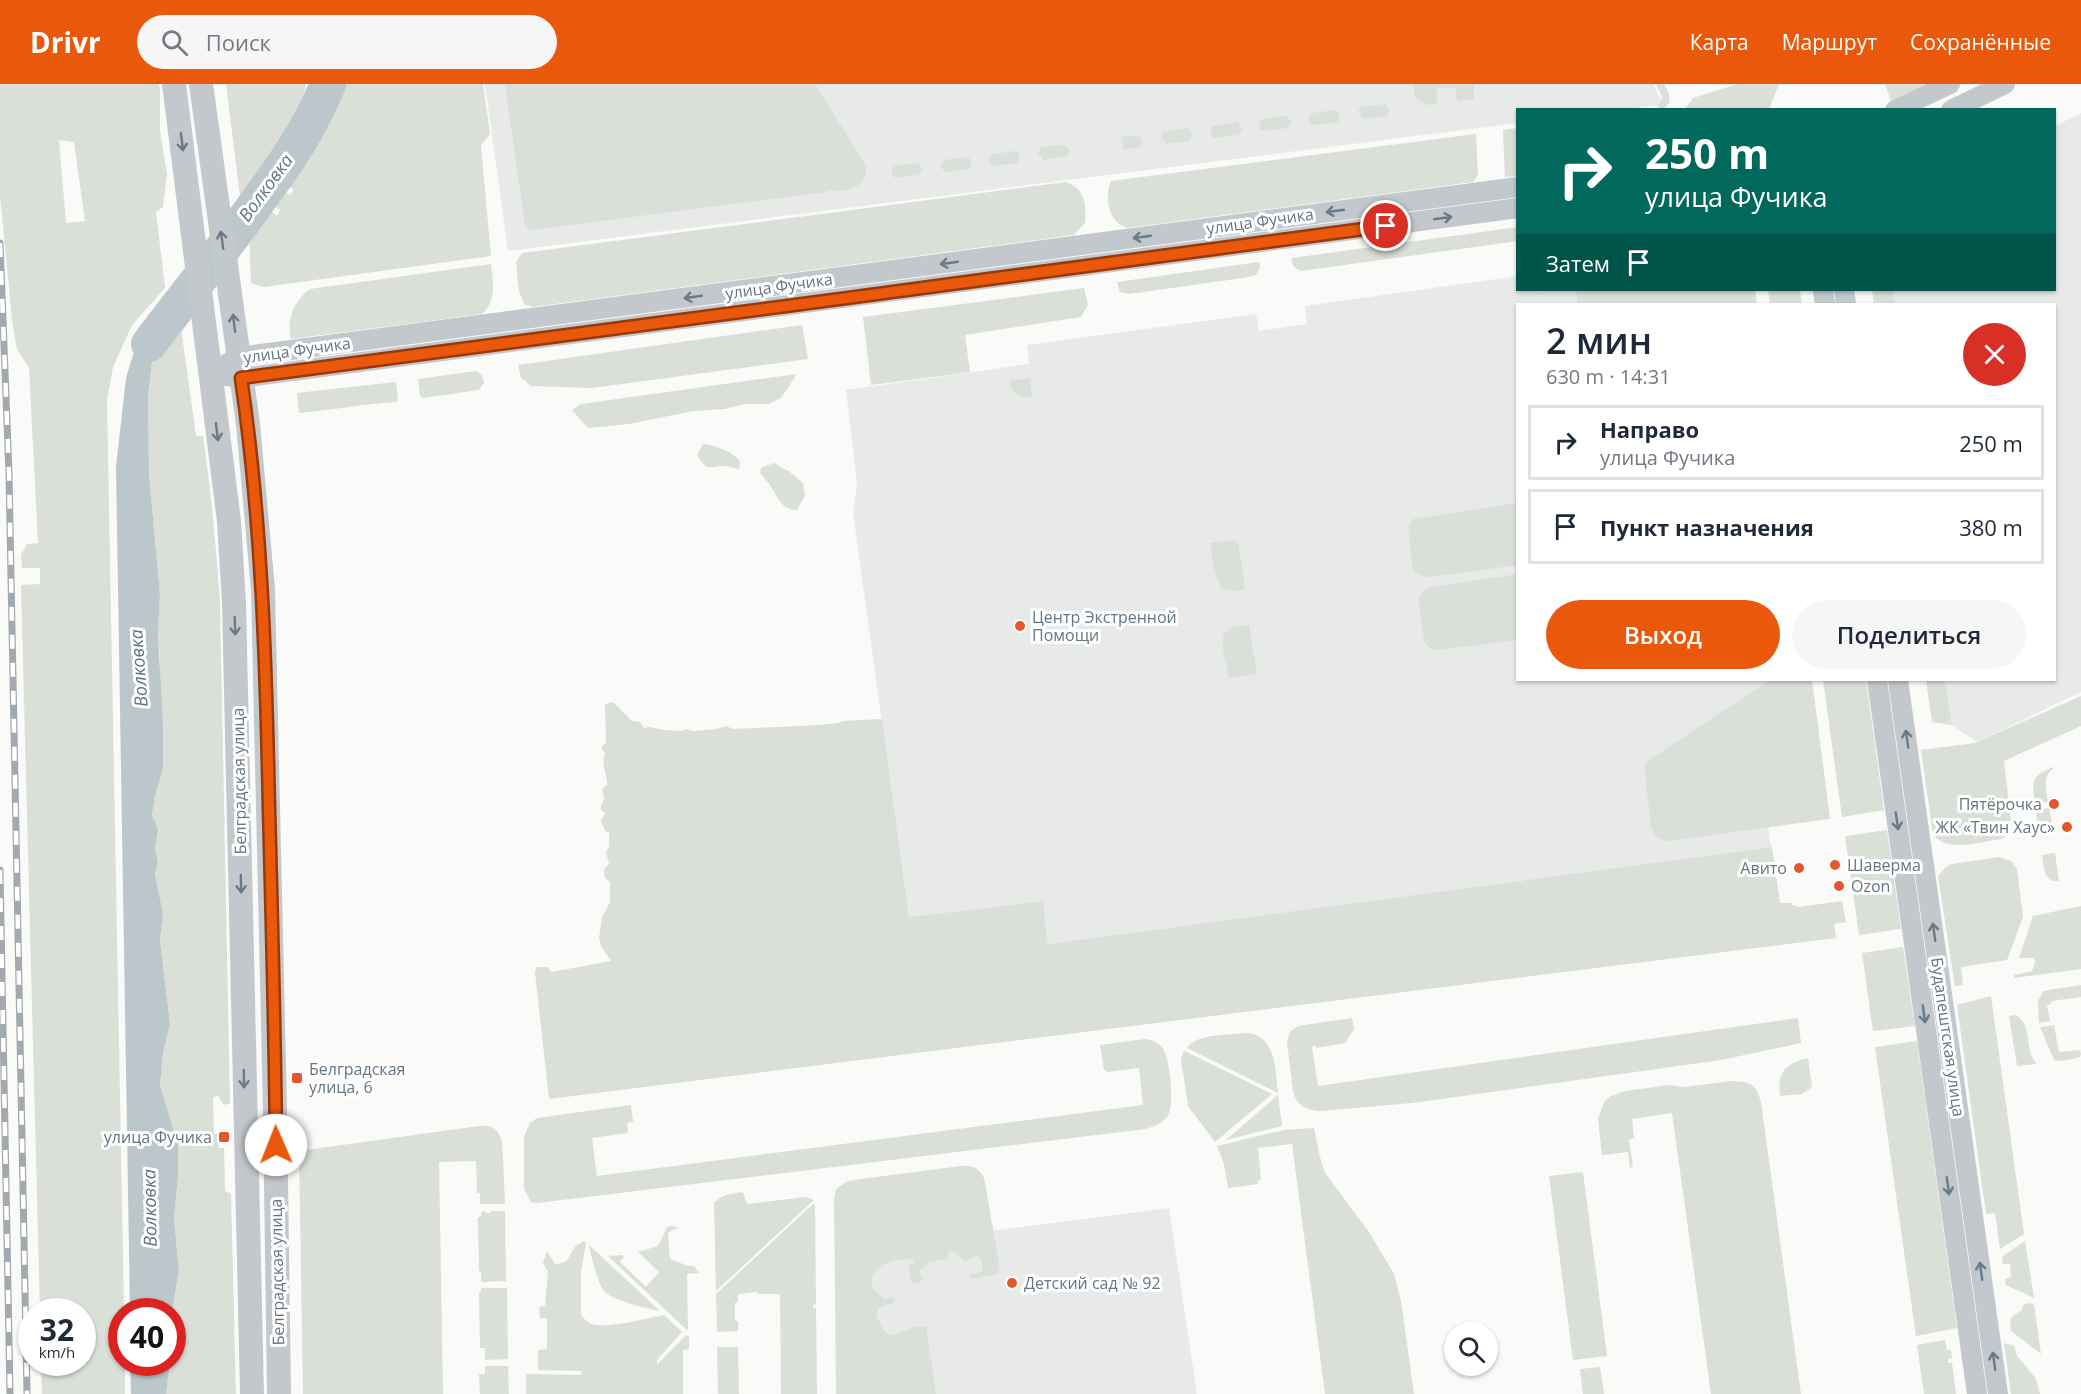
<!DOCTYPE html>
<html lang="ru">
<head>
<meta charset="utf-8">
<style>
	:root { --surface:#fff; --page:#f6f6f7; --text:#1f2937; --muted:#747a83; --line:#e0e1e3; --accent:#ea580c }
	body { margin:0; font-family:"Open Sans",sans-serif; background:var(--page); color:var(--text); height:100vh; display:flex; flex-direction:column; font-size:22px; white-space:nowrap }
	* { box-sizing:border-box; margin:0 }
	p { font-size:20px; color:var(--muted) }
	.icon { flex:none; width:33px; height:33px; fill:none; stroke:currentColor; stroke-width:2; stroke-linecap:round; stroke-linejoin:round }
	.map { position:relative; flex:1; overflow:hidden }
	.panel { position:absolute; left:1516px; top:219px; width:540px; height:378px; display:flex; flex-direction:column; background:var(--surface); border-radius:0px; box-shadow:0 2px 4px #0004 }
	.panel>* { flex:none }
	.banner { position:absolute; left:1516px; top:24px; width:540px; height:183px; border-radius:0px; box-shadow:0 2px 4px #0004; background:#00695c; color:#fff; overflow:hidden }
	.fabs { position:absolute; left:1444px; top:1238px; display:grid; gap:12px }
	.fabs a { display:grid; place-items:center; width:54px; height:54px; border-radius:50%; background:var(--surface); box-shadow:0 2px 4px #0004; font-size:30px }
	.speed { position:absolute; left:18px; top:1214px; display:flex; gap:12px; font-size:30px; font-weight:700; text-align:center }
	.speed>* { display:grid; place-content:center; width:78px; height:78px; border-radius:50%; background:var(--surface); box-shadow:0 2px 4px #0004; line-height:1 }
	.speed small { font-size:15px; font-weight:400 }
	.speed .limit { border:9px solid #d22; background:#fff; color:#111 }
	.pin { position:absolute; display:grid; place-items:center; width:51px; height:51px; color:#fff; margin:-26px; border:3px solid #fff; border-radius:50%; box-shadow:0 2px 6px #0007 }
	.me { position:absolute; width:66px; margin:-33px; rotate:359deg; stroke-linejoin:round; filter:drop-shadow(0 0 4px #0008) }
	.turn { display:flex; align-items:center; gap:21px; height:126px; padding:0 30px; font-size:27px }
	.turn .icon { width:78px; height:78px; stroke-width:2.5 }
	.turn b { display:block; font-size:42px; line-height:51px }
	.then { display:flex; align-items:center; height:57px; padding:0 30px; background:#0003; gap:12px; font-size:22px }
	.round { display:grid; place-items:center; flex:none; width:63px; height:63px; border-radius:32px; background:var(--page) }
	.head { display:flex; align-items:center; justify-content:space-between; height:102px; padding:0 30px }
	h1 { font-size:36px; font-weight:600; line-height:45px }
	.action { display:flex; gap:12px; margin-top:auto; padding:12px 30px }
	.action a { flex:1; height:69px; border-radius:36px; background:var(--accent); color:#fff; font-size:24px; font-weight:600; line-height:69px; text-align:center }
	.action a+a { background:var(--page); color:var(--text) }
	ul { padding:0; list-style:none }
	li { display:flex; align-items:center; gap:18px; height:75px; margin:0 12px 9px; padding:0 18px; border:3px solid var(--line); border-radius:0px }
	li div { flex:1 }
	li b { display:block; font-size:22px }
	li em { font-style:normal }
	header { display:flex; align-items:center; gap:36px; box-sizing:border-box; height:84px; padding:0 30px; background:var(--accent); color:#fff }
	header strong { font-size:28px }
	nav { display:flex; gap:33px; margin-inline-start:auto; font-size:21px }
	.search { width:420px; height:54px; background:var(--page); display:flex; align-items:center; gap:15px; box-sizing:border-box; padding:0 21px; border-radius:33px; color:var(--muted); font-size:22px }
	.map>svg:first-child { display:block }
</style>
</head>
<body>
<header>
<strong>Drivr</strong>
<div class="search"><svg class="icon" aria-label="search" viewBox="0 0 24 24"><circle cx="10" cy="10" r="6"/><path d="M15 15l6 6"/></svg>Поиск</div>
<nav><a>Карта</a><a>Маршрут</a><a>Сохранённые</a></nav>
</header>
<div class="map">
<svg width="2081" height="1310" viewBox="0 0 2081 1310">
	<rect width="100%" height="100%" fill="#fafaf8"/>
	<g fill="#e8e9e9">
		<polygon points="485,0 1653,0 1663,20 1621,26 1518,26 1518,39 508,167"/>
		<polygon points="2081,29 2081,608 1977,658 1952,641 1945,596 2055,596 2055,220 1895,220 1893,206 2055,206 2055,42"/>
		<polygon points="1518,192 1518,206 1537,206 1538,208 1553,206 1755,206 1757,220 1518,220 1518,596 1812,596 1768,742 1771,763 1048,860 1043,817 909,833 853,429 857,400 846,306 1029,280 1027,261 1256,230 1259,247 1286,243 1307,240 1305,222"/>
		<polygon points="1169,1124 1197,1310 845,1310 844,1166"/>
	</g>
	<g fill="#dadfd7" fill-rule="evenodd">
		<path d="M0,0H158L160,4V47L167,90L163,123L156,128L165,204L132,241L113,283L107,316L124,1227H122V1278H125V1310H42L41,1278H82V1227H40L21,501L40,500V484H22L21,471L27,460L38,459L29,284L17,265L12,236L0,111ZM59,56L74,58L85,137L66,139Z"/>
		<path d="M226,0H306C297,47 268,83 241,120Z"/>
		<path d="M341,0H483L490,50L481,61L491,172L264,203L251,199L249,149L268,125L277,132L280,126L271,119L277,109L279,110L282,106L290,111L294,106L286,100C309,68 330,39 341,0Z"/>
		<path d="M505,0H815L865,80C871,103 844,110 827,106V108L531,146L525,141Z"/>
		<polygon points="1413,0 1474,0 1474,15 1457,17 1455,3 1436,5 1438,20 1428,21 1415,14"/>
		<path d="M1656,0H1664C1669,10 1674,17 1664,25H1660L1656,20H1659L1662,13Z"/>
		<polygon points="1738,0 1779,0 1769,25 1685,25 1693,14"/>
		<polygon points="1885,0 1926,0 1891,17"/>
		<polygon points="1385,20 1390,25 1387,32 1363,35 1358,28 1361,23"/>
		<polygon points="1336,26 1340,31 1338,38 1313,41 1310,39 1309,34 1312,29"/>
		<polygon points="1286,32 1291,38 1288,44 1264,47 1260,45 1259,40 1262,35"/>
		<polygon points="1237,38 1242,44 1239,51 1215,54 1211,52 1210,47 1213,42"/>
		<polygon points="1188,44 1192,50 1189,57 1166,60 1161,53 1164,48"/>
		<polygon points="1518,44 1518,92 1505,93 1503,46"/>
		<path d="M1476,50L1478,91L1473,98L1127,144C1108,138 1104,114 1111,97Z"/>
		<polygon points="1138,51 1143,57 1140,63 1123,66 1122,53"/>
		<polygon points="1065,61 1070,66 1067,72 1043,76 1038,69 1041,63"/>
		<polygon points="1016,67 1020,72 1017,79 993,82 989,77 992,70"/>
		<polygon points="968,73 972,78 969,85 945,88 941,83 944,76"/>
		<polygon points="918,79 922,85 919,91 895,94 891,89 894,82"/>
		<path d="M1066,98C1084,103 1087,122 1085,139L1074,151L532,223L524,220L519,207L516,178L522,169Z"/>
		<path d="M1518,143V157L1301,187C1294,184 1291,181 1292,174Z"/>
		<polygon points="1259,178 1260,183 1256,191 1243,194 1129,210 1120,208 1117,198"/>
		<path d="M491,180C493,197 497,217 482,230L291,255C286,236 294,217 310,205Z"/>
		<polygon points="1084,204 1088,221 1081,233 965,251 970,288 871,301 863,233"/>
		<polygon points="1576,206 1755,206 1757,220 1578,220"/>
		<polygon points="1768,206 1800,206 1802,220 1770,220"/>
		<polygon points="1872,206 1893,206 1895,220 1874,220"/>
		<path d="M180,237L196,352H203C211,407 216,462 220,518L230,1019L224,1021L218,1012L213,1013L214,1050H218L219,1064H224L225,1107L231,1110L236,1310H166V1308L170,1278H172V1227L179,1187L174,1135L178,1092V1062L160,1001L163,969L170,940L160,856L163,830L155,790L158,778L155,764L158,745L152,731L155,711L160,575L158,550L160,510L149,391L148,312L153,270L168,250Z"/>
		<polygon points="802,241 808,275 592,304 531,302 521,294 518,281"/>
		<polygon points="476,287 481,290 484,298 479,306 423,314 420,312 418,295"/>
		<polygon points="797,290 781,314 769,320 744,320 725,325 693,327 629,340 588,344 572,326 581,320"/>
		<path d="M1030,294L1032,313C1019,313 1011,311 1010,297Z"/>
		<path d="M396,298L398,316L396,318C363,320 332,326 299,329L297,309Z"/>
		<path d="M703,360C716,361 731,367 740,377L739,385C733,385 731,382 725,382C708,381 709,390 697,371Z"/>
		<path d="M774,379L790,388L803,399L805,412L797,426C782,427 777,412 770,401C767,397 763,393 760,389L761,384Z"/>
		<polygon points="1517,419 1518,481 1431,493 1423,492 1413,487 1408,443 1413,435"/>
		<path d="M1234,456L1238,458L1245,505L1236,507L1222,505C1214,491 1212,475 1210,459Z"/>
		<path d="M1518,490V556L1438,566C1434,565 1428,564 1425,559C1423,554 1417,515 1420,511C1422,506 1427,504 1432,503Z"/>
		<polygon points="1249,541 1257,590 1229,594 1223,567 1223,551 1232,543"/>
		<path d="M1770,596H1812L1830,735L1668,757C1659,756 1653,751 1651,742L1644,681L1652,674Z"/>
		<polygon points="1823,596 1866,596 1884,726 1842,733"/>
		<polygon points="1926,596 1945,596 1952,641 1932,638"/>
		<path d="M2081,612V642L2004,677L2011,737C2011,745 2008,751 2001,755C1978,758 1950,769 1933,751L1921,666L1975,659Z"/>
		<path d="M613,618L632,637L640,638L644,644L649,643L663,646L682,647L687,645L693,647L717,645L726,642L733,645L819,641L839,639L843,637L882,635L909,833L1043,817L1048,860L1772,763L1780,819H1792V821L1799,823L1842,817L1846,838L1834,840L1836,854L549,1015L535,888L537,883H548L551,888L611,877L601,862L599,854L602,833L610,818V798L605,794L604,785L609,780L606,768L609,762V749L605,747L601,737L605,729L601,726V720L603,719L604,713L602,705L607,701C607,689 601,681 605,669L601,664L606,658L605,620Z"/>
		<path d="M2053,683L2054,684C2042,692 2046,705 2048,718L2035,720C2032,696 2031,693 2053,683Z"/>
		<polygon points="2049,724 2053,743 2038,745 2036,726"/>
		<polygon points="1887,746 1901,845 1859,851 1845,752"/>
		<path d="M2055,769L2059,797C2043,798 2044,783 2042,771Z"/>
		<polygon points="1999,773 2011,777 2017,785 2023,833 2007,876 1961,883 1963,901 1955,902 1938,792 1946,783 1952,780"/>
		<polygon points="2081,822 2081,885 2014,894 2014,891 2032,887 2035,879 2034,874 2019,874 2033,832"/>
		<polygon points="1903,863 1915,942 1873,947 1862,869"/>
		<polygon points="2081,901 2081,913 2052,917 2051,920 2047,921 2050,937 2039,939 2038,917 2043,907"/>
		<polygon points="1991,912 2024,1150 2000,1165 1995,1129 1986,1130 1957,921"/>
		<path d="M2015,931C2034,940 2023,966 2037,980L2017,982L2009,932Z"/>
		<path d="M1352,934L1354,945L1345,959L1316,964V961L1312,963L1318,1002L1798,934L1801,959L1721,976L1412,1019L1320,1027C1306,1026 1296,1021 1293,1007L1287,958L1290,948L1298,942Z"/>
		<polygon points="2054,941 2059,968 2080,966 2081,971 2078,974 2060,977 2054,976 2040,943"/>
		<path d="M1249,949C1277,953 1275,988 1278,1009L1187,964C1196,949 1233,951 1249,949Z"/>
		<path d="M1145,955C1152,956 1157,958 1162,963C1170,973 1174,1018 1169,1029C1165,1039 1154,1042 1146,1045L537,1119L531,1118L524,1105V1053L530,1039L537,1034L631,1021L633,1038L627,1039L628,1049L592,1054L597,1092L1143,1021L1139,984L1106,988V986H1104L1100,961Z"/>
		<polygon points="1917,957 1957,1244 1916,1252 1875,963"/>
		<polygon points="1184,967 1185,967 1272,1010 1215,1058 1188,1022 1181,975"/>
		<path d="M1808,974L1812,1003L1802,1010L1780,1012C1777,988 1785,980 1808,974Z"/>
		<path d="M1731,997C1750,998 1756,999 1761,1018L1801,1310H1711L1672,1029L1632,1035L1634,1054L1629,1056L1633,1083L1630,1084L1628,1068L1602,1071L1598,1035L1604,1018L1611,1012L1625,1007L1669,1001L1685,1003Z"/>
		<polygon points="1278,1011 1282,1042 1226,1056"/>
		<path d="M479,1042C492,1041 497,1045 502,1056L505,1120H480V1109H477L476,1077L439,1078L443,1310H303L299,1067Z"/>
		<polygon points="1314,1044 1320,1073 1325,1089 1369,1148 1394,1190 1401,1217 1414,1310 1325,1310 1292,1060 1258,1064 1261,1096 1258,1097 1258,1100 1228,1104 1224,1080 1217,1062 1284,1046"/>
		<path d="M961,1082C972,1081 979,1084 984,1094L1000,1185L998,1190L970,1195V1190L983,1188L981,1174L977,1172L965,1177L953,1167L948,1169L947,1175L928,1178L926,1182L919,1186L922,1195L919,1200L911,1198L908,1182L914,1179L913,1175C894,1175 881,1177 871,1194L873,1205L884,1215L893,1213L895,1218L879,1224L876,1231L882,1244L890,1252L915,1243L926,1242L936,1310H836L834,1116L836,1105L846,1098L853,1096Z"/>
		<polygon points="1583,1088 1607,1272 1573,1276 1549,1092"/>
		<polygon points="743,1108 747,1120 806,1113 814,1116 716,1207 714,1118 725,1111"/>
		<polygon points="813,1120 815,1120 816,1221 813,1220 813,1224 816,1224 817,1310 781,1310 780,1210 757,1210 757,1208 738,1210 738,1218 735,1219 735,1237 738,1237 738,1247 717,1248 716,1210"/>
		<polygon points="485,1127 486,1129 491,1129 491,1127 505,1127 506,1197 481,1198 481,1187 479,1187 478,1133 481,1133 481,1128"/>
		<polygon points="671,1142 678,1143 668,1149 670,1175 688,1182 694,1182 699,1189 687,1190 688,1247 608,1172 622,1171 624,1173 620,1178 646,1203 659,1188 638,1168 658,1162 667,1143"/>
		<path d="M584,1157L586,1159L581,1188V1231C584,1235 587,1238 592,1240C607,1245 648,1234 664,1231L682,1248L657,1276V1281L686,1251L689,1253V1265L683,1266V1310H526V1290L581,1291V1287L538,1286V1266L547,1265V1234H540L539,1223L545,1222L548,1188L543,1179L547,1167L555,1180C572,1179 567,1172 575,1163C576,1161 583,1158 584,1157Z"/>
		<polygon points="2025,1157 2034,1214 2006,1201 2005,1195 2011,1193 2010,1180 2003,1180 2002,1173"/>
		<path d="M589,1161L660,1227C647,1225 610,1216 603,1206C596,1193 592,1175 589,1161Z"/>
		<polygon points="481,1204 507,1204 508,1275 485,1276 485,1264 480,1264 479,1208 481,1208"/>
		<path d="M2030,1219L2034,1221L2041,1270L2011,1247C2009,1230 2012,1233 2022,1226L2023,1221Z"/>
		<polygon points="1945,1256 1947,1266 1951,1266 1952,1274 1948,1275 1948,1279 1952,1279 1956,1310 1924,1310 1917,1261"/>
		<polygon points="2004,1259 2014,1262 2017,1272 2036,1295 2040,1310 2011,1310"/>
		<polygon points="717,1263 738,1263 739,1310 718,1310"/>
		<polygon points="485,1282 508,1282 509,1310 480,1310 479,1290 485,1290"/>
		<polygon points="1600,1283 1604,1310 1583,1310 1580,1285"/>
	</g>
	<g fill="#bbc7cb">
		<polygon points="174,212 177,215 180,237 168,250 153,270 148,312 149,391 160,510 158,550 163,641 163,684 155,711 152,731 158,745 155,764 158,778 155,790 163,830 160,856 170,940 163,969 160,1001 178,1061 178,1092 174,1135 179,1187 172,1227 130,1227 116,383 126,294 133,271"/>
		<polygon points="130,1278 170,1278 166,1310 131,1310"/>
	</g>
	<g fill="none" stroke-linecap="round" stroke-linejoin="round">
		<path stroke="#bbc7cb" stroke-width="36" d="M149,260C186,211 225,164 260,114C287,78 311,42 328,0"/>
		<g stroke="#c3c8cc" stroke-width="20">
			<polyline points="1895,26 1950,0"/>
			<polyline points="1951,26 2005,0"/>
			<polyline points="1823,206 1825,220"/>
			<polyline points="1844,206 1846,220"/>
			<polyline points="210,290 238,273 1518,103"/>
			<polyline points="227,292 241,294 1518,124"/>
			<polyline points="1877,596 1977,1310"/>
			<polyline points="1898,596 1998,1310"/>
		</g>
		<g stroke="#c3c8cc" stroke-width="24">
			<polyline points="174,0 229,437 234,519 252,1310"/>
			<polyline points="201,0 248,340 263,506 275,1026 279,1310"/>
		</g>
		<defs>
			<g id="rail">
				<polyline points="0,159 9,390 27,1310"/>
				<polyline points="0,786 10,1310"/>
			</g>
		</defs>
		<use href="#rail" stroke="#a2aab0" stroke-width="7"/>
		<use href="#rail" stroke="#fff" stroke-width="4.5" stroke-dasharray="14" stroke-linecap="butt"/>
	</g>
	<defs><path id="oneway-shaft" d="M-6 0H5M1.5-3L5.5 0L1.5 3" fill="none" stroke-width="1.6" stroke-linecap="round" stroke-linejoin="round" transform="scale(1.5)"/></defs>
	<g stroke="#6a7a87">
		<use href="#oneway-shaft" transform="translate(182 58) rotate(83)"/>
		<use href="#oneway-shaft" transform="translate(1335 127) rotate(172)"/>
		<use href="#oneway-shaft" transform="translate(1443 134) rotate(-8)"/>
		<use href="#oneway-shaft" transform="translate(1142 153) rotate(172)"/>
		<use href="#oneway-shaft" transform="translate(222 156) rotate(-98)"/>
		<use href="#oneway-shaft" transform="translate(949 179) rotate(172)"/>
		<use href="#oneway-shaft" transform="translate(693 213) rotate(172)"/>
		<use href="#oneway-shaft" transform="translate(234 239) rotate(-97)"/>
		<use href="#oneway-shaft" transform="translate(217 348) rotate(83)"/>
		<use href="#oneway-shaft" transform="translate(235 542) rotate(88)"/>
		<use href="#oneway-shaft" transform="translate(1907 655) rotate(-98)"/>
		<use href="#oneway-shaft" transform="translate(1897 737) rotate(82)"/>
		<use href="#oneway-shaft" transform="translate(241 800) rotate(89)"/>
		<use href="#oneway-shaft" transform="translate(1934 848) rotate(-98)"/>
		<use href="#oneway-shaft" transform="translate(1924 930) rotate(82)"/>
		<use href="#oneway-shaft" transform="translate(244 995) rotate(89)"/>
		<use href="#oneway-shaft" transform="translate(1948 1102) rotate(82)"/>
		<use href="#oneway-shaft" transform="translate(1981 1187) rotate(-98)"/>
		<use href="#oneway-shaft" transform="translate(1994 1277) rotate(-98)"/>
	</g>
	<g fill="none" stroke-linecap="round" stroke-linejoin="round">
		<defs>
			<path id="route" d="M276,1061C275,949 272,837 269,725C266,580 262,437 241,294C622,242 1005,195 1386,142"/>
		</defs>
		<use href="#route" stroke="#983908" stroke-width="15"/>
		<use href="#route" stroke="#ea580c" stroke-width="10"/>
	</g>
	<g fill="#e4572e" stroke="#fff" stroke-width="2">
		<circle cx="1020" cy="542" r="6"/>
		<circle cx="2054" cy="720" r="6"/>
		<circle cx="2067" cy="743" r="6"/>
		<circle cx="1835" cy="781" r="6"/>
		<circle cx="1799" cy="784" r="6"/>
		<circle cx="1839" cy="802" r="6"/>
		<rect x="291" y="988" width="12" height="12" rx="3"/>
		<rect x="218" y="1047" width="12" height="12" rx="3"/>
		<circle cx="1012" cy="1199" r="6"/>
	</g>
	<g text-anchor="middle" stroke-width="6" stroke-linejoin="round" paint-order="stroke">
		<g font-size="16" fill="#657683" stroke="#fff">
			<text transform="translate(1260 137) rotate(-8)" y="6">улица Фучика</text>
			<text transform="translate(779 202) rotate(-8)" y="6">улица Фучика</text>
			<text transform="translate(297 266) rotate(-8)" y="6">улица Фучика</text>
			<text transform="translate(239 697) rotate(-91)" y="6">Белградская улица</text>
			<text transform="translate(1948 953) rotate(82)" y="6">Будапештская улица</text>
			<text transform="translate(277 1188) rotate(-91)" y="6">Белградская улица</text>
		</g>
		<g font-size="16" fill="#657683" stroke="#fff" text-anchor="start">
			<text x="1032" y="539">Центр Экстренной<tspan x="1032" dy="18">Помощи</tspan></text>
			<text x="2042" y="726" text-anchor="end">Пятёрочка</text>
			<text x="2055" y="749" text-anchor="end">ЖК «Твин Хаус»</text>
			<text x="1847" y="787">Шаверма</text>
			<text x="1787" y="790" text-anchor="end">Авито</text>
			<text x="1851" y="808">Ozon</text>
			<text x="309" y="991">Белградская<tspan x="309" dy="18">улица, 6</tspan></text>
			<text x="212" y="1059" text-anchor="end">улица Фучика</text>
			<text x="1024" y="1205">Детский сад № 92</text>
		</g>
		<g font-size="18" font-style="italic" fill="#60757c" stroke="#fff">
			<text transform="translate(266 104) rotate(-54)" y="6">Волковка</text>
			<text transform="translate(139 584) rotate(-94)" y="6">Волковка</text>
			<text transform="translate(150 1124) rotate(-91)" y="6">Волковка</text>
		</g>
	</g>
</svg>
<div class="fabs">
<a><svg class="icon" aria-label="search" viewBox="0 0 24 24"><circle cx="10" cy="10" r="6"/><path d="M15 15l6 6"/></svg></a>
</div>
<div class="speed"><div>32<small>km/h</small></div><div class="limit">40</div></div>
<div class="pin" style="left:1386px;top:142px;background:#d93025"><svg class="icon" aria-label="arrive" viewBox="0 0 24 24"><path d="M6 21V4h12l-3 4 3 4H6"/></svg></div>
<svg class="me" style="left:276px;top:1061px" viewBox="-20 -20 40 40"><circle r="19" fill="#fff"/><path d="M0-13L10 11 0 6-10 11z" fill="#ea580c"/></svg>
<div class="banner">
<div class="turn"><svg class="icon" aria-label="right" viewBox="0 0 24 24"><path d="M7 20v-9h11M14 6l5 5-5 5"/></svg><div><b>250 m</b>улица Фучика</div></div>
<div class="then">Затем<svg class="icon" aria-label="arrive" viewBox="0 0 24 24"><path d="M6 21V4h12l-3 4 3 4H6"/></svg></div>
</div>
<section class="panel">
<div class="head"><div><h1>2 мин</h1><p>630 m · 14:31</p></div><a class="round" style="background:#d93025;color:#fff"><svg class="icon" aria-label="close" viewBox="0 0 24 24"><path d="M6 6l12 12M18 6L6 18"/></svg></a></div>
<ul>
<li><svg class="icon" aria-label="right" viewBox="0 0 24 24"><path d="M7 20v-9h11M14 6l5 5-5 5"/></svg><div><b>Направо</b><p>улица Фучика</p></div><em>250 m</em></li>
<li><svg class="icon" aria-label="arrive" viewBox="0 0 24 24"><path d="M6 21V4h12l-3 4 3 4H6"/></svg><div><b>Пункт назначения</b></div><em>380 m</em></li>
</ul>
<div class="action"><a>Выход</a><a>Поделиться</a></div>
</section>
</div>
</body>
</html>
